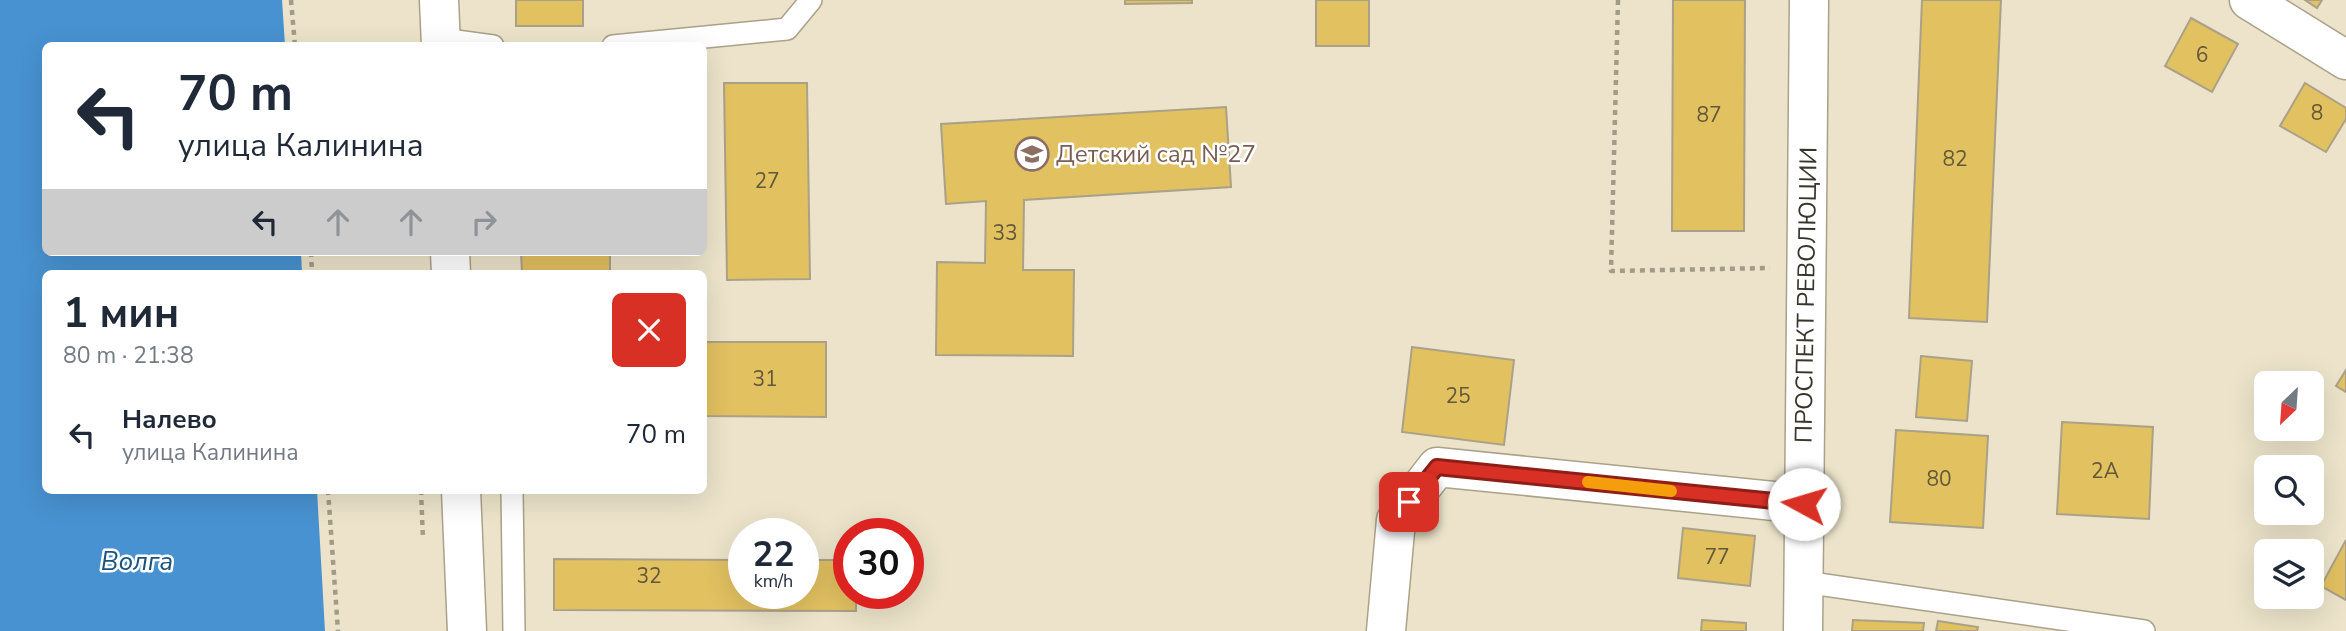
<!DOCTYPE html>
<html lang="ru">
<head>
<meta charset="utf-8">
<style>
	:root { --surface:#fff; --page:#f6f6f7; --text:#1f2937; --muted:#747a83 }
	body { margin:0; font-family:"Nunito Sans",sans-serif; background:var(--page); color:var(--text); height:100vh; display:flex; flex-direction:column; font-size:26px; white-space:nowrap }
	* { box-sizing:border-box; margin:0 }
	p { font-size:23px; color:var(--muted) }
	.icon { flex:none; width:38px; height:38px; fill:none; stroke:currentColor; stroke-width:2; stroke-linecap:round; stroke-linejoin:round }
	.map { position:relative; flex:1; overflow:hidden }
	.drawer { position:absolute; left:42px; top:270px; width:665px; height:224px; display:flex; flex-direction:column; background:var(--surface); border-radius:10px; box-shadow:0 7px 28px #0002 }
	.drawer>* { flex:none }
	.hud { position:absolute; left:42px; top:42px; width:665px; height:214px; border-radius:10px; box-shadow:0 7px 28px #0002; background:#fff; color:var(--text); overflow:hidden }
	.needle { width:46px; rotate:205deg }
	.controls { position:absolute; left:2254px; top:371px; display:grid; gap:14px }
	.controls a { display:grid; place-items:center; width:70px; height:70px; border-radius:10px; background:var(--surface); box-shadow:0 7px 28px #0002; font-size:35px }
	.speed { position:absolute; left:728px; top:518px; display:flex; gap:14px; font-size:35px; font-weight:700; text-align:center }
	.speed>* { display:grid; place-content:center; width:91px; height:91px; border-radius:50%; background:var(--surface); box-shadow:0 7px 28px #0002; line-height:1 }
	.speed small { font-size:18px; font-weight:400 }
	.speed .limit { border:10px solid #d22; background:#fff; color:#111 }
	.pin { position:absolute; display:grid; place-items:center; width:60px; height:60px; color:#fff; margin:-30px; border-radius:14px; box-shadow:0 4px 10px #0006 }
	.me { position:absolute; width:77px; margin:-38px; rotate:276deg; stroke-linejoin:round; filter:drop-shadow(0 0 5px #0008) }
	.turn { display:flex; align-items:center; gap:24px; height:147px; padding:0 21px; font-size:32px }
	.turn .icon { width:91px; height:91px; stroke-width:2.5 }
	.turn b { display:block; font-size:49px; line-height:60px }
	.lanes { display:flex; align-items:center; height:66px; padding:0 21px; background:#0003; justify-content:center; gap:35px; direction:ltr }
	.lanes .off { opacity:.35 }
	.round { display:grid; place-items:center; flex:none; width:74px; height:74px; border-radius:10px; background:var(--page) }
	.overview { display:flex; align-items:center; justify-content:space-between; height:119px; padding:0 21px }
	h1 { font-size:42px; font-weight:700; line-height:52px }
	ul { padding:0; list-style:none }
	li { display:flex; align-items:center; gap:21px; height:91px; padding:0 21px }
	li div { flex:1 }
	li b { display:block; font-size:26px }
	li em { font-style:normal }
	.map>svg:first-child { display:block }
</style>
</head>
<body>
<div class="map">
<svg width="2346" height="631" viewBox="0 0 2346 631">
	<rect width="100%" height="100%" fill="#ece3ca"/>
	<polygon fill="#4892d1" points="0,0 282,0 285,45 46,46 46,252 301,252 302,273 46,273 46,490 317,490 325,631 0,631"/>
	<g fill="#e2c161" stroke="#aaa189" stroke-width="2">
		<rect x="516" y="0" width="67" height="26"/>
		<polygon points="1125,0 1192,0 1192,3 1125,4"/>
		<rect x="1316" y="0" width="53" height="46"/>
		<polygon points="1673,0 1745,0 1744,231 1672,231"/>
		<polygon points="1922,0 2001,0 1987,322 1909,318"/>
		<polygon points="2305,0 2322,0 2317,8"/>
		<polygon points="2191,18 2238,44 2212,92 2165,66"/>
		<polygon points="724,83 807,83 810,279 727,280"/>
		<polygon points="2305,83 2346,108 2346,119 2326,152 2280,126"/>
		<polygon points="1226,107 1231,187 1024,200 1023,270 1074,270 1073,356 936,355 937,262 985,263 986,201 946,204 941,124"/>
		<polygon points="521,252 610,252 610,273 522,273"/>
		<polygon points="704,342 826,342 826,417 704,416"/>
		<polygon points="1412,347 1514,360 1504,445 1402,432"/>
		<polygon points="1921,356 1972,361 1967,421 1916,417"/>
		<polygon points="2346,370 2346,392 2336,386"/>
		<polygon points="2062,422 2153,427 2149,519 2057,514"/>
		<polygon points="1896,430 1988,436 1983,528 1890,522"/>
		<polygon points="1683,528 1755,536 1750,586 1678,578"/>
		<polygon points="2346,540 2346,600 2321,586"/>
		<polygon points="554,559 744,560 744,593 803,593 803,560 849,560 849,593 856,593 856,611 554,610"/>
		<polygon points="1702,620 1746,623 1746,631 1701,631"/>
		<polygon points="1853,620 1924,623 1923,631 1852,631"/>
		<polygon points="1938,621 1978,627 1977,631 1936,631"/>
	</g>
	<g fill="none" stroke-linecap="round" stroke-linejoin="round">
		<defs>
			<g id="service">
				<polyline points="441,39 493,46"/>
				<polyline points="613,46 787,29 811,0"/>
				<polyline points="512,490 514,631"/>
				<polyline points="1804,582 2144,631"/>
			</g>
			<g id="minor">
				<polyline points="439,0 441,46"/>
				<polyline points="2249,0 2346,60"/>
				<polyline points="450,252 451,273"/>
				<polyline points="461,490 467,631"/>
				<polyline points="1386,631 1396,520 1437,467 1804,504"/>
			</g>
			<polyline id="tertiary" points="1803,631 1809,0"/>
		</defs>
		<use href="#service" stroke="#aaa189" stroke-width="24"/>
		<use href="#minor" stroke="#aaa189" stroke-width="41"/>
		<use href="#tertiary" stroke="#aaa189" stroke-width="41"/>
		<g stroke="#a19b88" stroke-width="4.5" stroke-dasharray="5 5" stroke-linecap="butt">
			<polyline points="291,0 295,46"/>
			<polyline points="1618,0 1611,271 1770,268"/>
			<polyline points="311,252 312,273"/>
			<polyline points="328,490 338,631"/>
			<polyline points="421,490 423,539"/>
		</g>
		<use href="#service" stroke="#fff" stroke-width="21"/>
		<use href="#minor" stroke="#fff" stroke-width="38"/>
		<use href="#tertiary" stroke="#fff" stroke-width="38"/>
	</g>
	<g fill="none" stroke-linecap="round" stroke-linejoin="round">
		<defs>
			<polyline id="route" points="1409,502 1437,467 1804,504"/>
		</defs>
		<use href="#route" stroke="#8d1f18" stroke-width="18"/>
		<use href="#route" stroke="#d93025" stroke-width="12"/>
		<polyline stroke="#f59e0b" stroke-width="12" points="1588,482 1671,491"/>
	</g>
	<defs>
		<symbol id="school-ring" viewBox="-11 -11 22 22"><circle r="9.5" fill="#fff" stroke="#8d6e63" stroke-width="1.5"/><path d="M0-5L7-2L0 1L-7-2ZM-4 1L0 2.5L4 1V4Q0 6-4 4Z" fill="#8d6e63"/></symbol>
	</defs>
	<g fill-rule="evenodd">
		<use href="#school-ring" x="1013" y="135" width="38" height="38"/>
	</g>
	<g text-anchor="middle" stroke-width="5" stroke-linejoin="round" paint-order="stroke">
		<g font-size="21" fill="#635839">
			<text x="2202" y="62">6</text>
			<text x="2317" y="120">8</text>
			<text x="1709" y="122">87</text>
			<text x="1955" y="166">82</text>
			<text x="767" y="188">27</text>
			<text x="1005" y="240">33</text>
			<text x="765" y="386">31</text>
			<text x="1458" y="403">25</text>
			<text x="2105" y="478">2А</text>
			<text x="1939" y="486">80</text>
			<text x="1717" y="564">77</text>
			<text x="649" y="583">32</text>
		</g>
		<g font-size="24" fill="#785e54" stroke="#fff" text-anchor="start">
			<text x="1056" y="162">Детский сад №27</text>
		</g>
		<g font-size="24" fill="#39352c" stroke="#fff">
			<text transform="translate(1806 295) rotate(-89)" y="8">ПРОСПЕКТ РЕВОЛЮЦИИ</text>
		</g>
		<g font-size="26" font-style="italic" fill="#1d527d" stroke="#fff">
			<text x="137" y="570">Волга</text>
		</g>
	</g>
</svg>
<div class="controls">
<a><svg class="needle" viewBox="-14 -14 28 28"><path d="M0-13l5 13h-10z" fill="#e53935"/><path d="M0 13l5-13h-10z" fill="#747a83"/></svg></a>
<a><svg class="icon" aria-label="search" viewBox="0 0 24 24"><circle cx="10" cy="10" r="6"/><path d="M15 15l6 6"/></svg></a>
<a><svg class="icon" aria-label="layers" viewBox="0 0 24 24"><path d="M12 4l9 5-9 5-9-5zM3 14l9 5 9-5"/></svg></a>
</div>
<div class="speed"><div>22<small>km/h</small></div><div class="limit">30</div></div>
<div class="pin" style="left:1409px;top:502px;background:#d93025"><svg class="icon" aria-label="arrive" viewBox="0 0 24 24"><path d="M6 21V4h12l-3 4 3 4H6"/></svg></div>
<svg class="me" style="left:1804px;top:504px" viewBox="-20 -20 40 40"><circle r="19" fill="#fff"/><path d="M0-13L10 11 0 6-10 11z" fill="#d93025"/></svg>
<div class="hud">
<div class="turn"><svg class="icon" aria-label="left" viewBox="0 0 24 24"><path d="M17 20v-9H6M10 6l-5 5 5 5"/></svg><div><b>70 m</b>улица Калинина</div></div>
<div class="lanes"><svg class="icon" aria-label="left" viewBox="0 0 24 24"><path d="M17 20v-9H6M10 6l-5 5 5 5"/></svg><svg class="icon off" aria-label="ahead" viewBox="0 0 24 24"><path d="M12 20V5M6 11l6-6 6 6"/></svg><svg class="icon off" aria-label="ahead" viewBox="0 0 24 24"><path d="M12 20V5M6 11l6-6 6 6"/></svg><svg class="icon off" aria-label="right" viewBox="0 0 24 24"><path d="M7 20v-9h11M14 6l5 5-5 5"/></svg></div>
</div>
<section class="drawer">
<div class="overview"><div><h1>1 мин</h1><p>80 m · 21:38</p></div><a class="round" style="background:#d93025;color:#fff"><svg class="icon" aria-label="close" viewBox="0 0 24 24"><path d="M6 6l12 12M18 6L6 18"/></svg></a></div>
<ul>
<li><svg class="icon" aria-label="left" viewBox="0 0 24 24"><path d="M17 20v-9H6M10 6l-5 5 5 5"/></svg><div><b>Налево</b><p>улица Калинина</p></div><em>70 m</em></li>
</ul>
</section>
</div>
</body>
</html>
